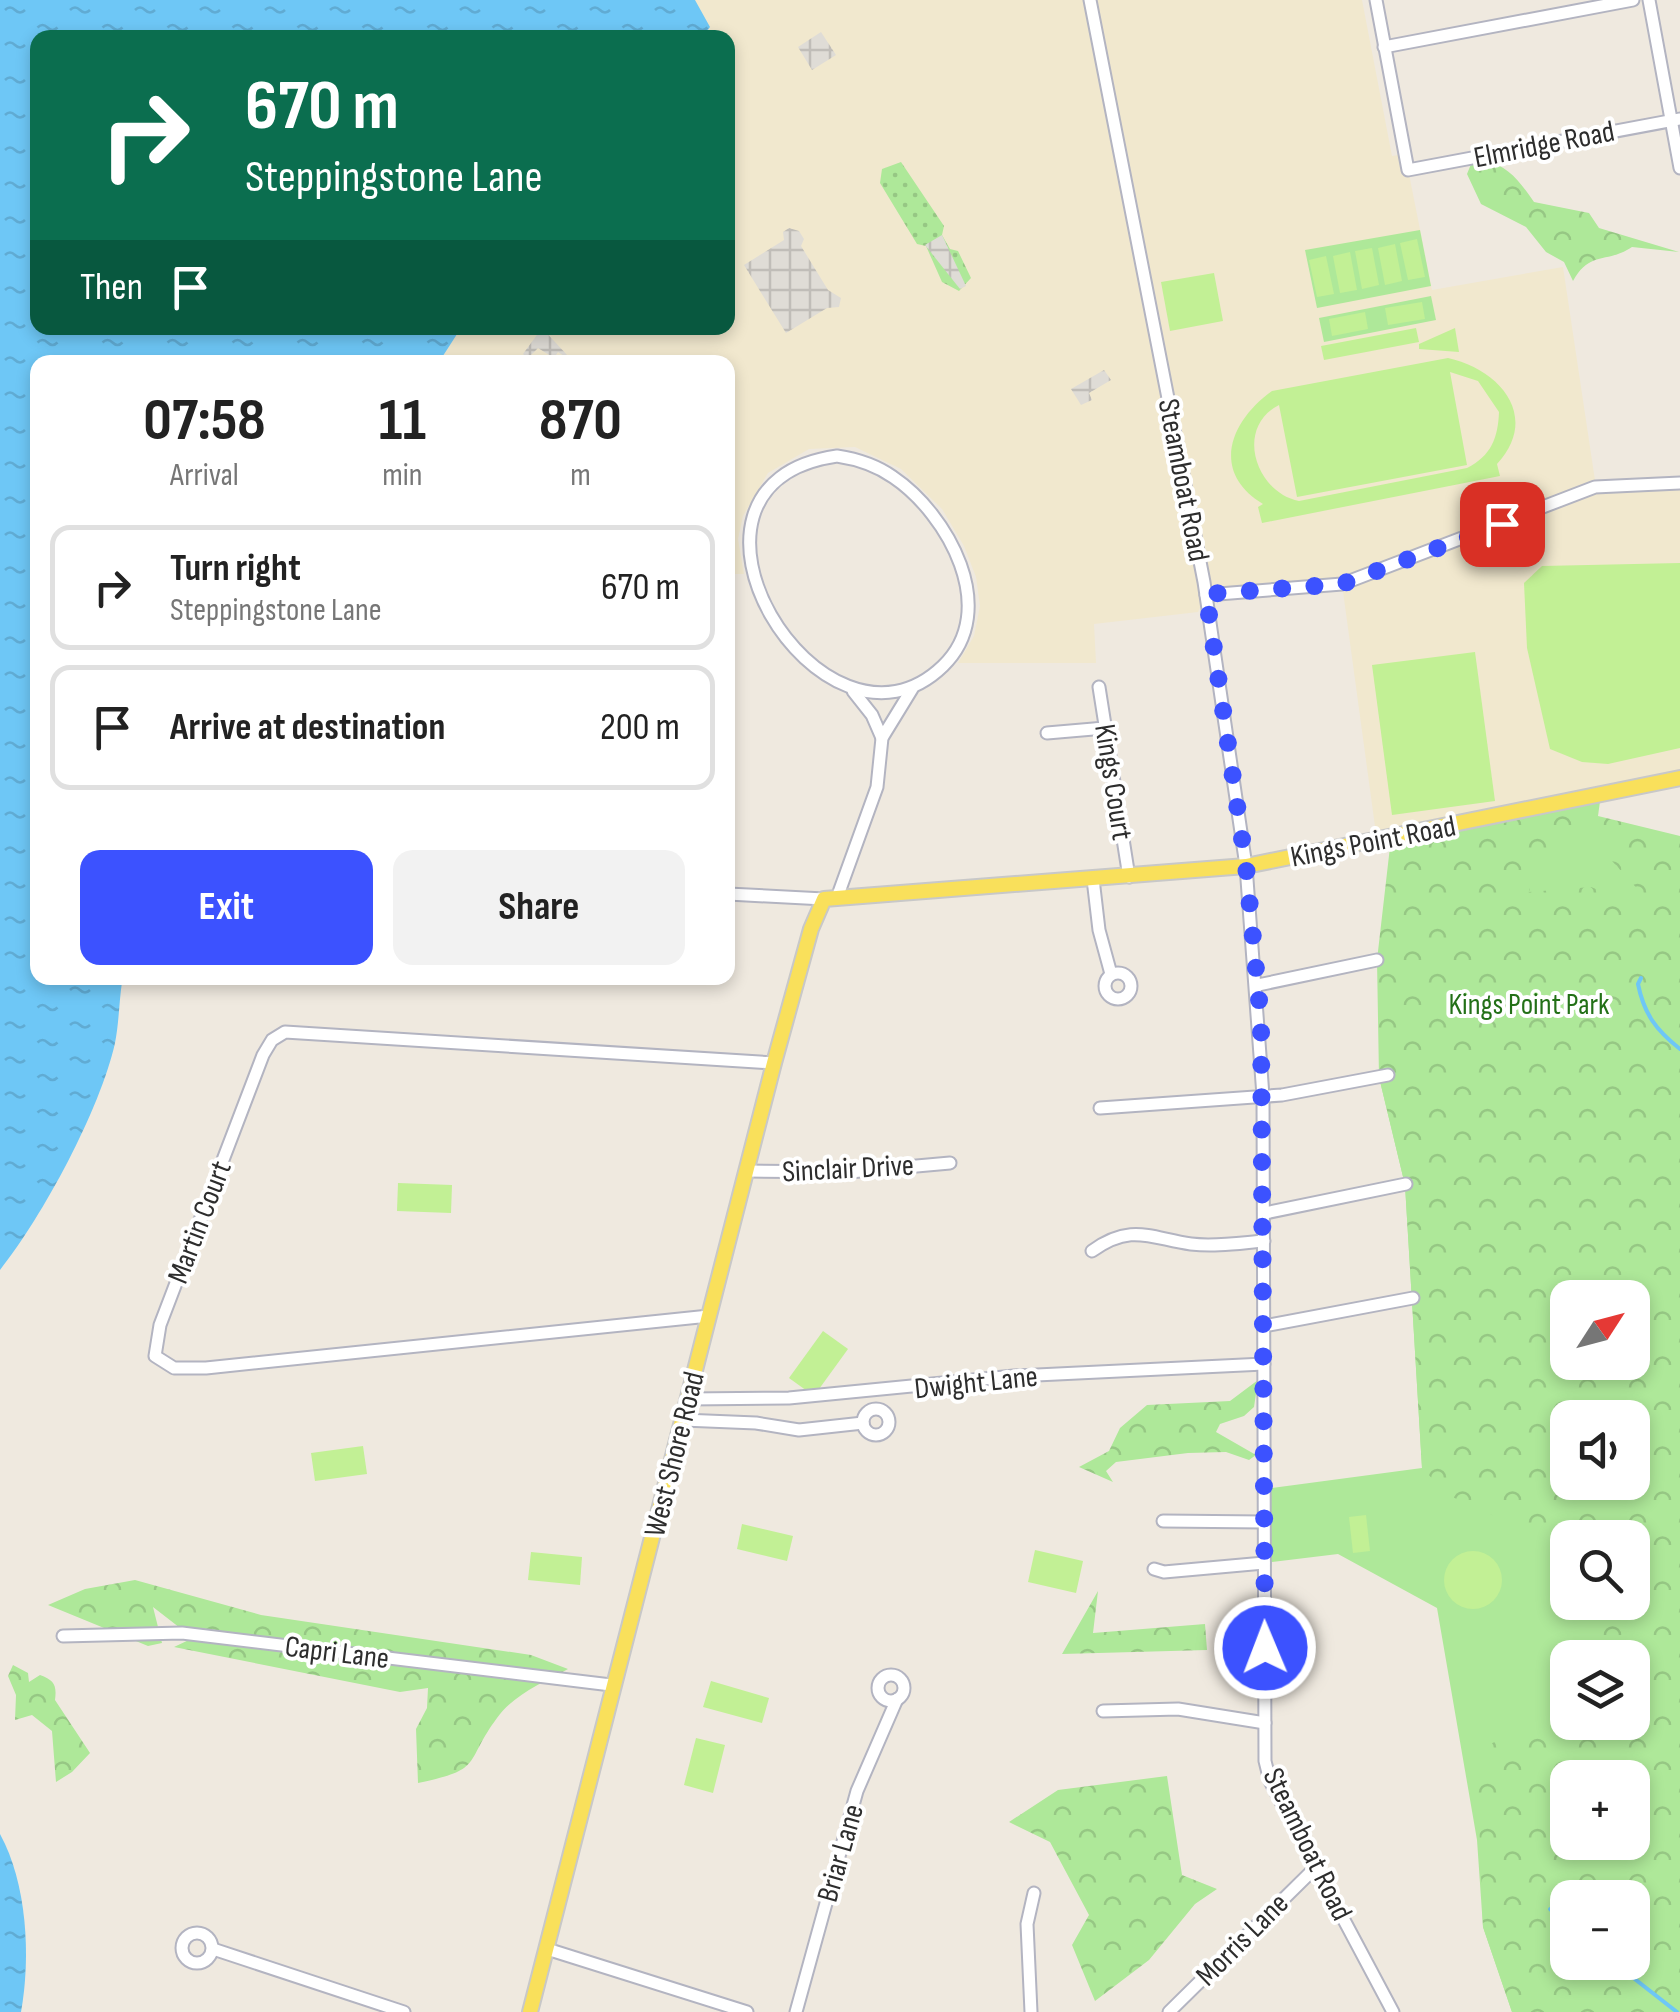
<!DOCTYPE html>
<html lang="en">
<head>
<meta charset="utf-8">
<style>
	:root { --surface:#fff; --page:#f2f2f2; --text:#222; --muted:#767676; --line:#e0e0e0; --accent:#3c52ff }
	body { margin:0; font-family:"Sofia Sans Condensed",sans-serif; background:var(--page); color:var(--text); height:100vh; display:flex; flex-direction:column; font-size:38px; white-space:nowrap }
	* { box-sizing:border-box; margin:0 }
	p { font-size:32px; color:var(--muted) }
	.icon { flex:none; width:55px; height:55px; fill:none; stroke:currentColor; stroke-width:2; stroke-linecap:round; stroke-linejoin:round }
	.map { position:relative; flex:1; overflow:hidden }
	.panel { position:absolute; left:30px; top:355px; width:705px; height:630px; display:flex; flex-direction:column; background:var(--surface); border-radius:20px; box-shadow:0 5px 15px #0003 }
	.panel>* { flex:none }
	.guide { position:absolute; left:30px; top:30px; width:705px; height:305px; border-radius:20px; box-shadow:0 5px 15px #0003; background:#0b6e4f; color:#fff; overflow:hidden }
	.needle { width:65px; rotate:54deg }
	.buttons { position:absolute; left:1550px; top:1280px; display:grid; gap:20px }
	.buttons a { display:grid; place-items:center; width:100px; height:100px; border-radius:20px; background:var(--surface); box-shadow:0 5px 15px #0003; font-size:50px }
	.pin { position:absolute; display:grid; place-items:center; width:85px; height:85px; color:#fff; margin:-42px; border-radius:20px; box-shadow:0 5px 15px #0006 }
	.me { position:absolute; width:110px; margin:-55px; rotate:359deg; stroke-linejoin:round; filter:drop-shadow(0 0 8px #0008) }
	.turn { display:flex; align-items:center; gap:35px; height:210px; padding:0 50px; font-size:45px }
	.turn .icon { width:130px; height:130px; stroke-width:2.5 }
	.turn b { display:block; font-size:70px; line-height:85px }
	.then { display:flex; align-items:center; height:95px; padding:0 50px; background:#0003; gap:20px; font-size:38px }
	.eta { display:flex; justify-content:space-evenly; align-items:center; height:170px; text-align:center }
	.eta b { font-size:60px; font-weight:700; line-height:70px }
	.button { display:flex; gap:20px; margin-top:auto; padding:20px 50px }
	.button a { flex:1; height:115px; border-radius:20px; background:var(--accent); color:#fff; font-size:40px; font-weight:700; line-height:115px; text-align:center }
	.button a+a { background:var(--page); color:var(--text) }
	ul { padding:0; list-style:none }
	li { display:flex; align-items:center; gap:30px; height:125px; margin:0 20px 15px; padding:0 30px; border:5px solid var(--line); border-radius:20px }
	li div { flex:1 }
	li b { display:block; font-size:38px }
	li em { font-style:normal }
	.map>svg:first-child { display:block }
</style>
</head>
<body>
<div class="map">
<svg width="1680" height="2012" viewBox="0 0 1680 2012">
	<defs>
		<pattern id="forest-crowns" width="20" height="18" patternUnits="userSpaceOnUse" patternTransform="scale(2.5)"><rect width="20" height="18" fill="#aee899"/><path d="M2 6a3 3 0 1 1 6 0M12 15a3 3 0 1 1 6 0" fill="none" stroke="#96c784"/></pattern>
		<pattern id="garden-dots" width="8" height="8" patternUnits="userSpaceOnUse" patternTransform="scale(2.5)"><rect width="8" height="8" fill="#aee899"/><path d="M2 2h.1M6 6h.1" fill="none" stroke="#96c784" stroke-width="1.8" stroke-linecap="round"/></pattern>
		<pattern id="plaza-grid" width="8" height="8" patternUnits="userSpaceOnUse" patternTransform="scale(2.5)"><rect width="8" height="8" fill="#dfdcd6"/><path d="M0 4h8M4 0v8" fill="none" stroke="#c0bdb8"/></pattern>
		<pattern id="water-ripples" width="26" height="14" patternUnits="userSpaceOnUse" patternTransform="scale(2.5)"><rect width="26" height="14" fill="#6ec7f6"/><path d="M2 4q2-2 4 0t4 0M15 11q2-2 4 0t4 0" fill="none" stroke="#60abd3"/></pattern>
	</defs>
	<rect width="100%" height="100%" fill="#efe9df"/>
	<polygon fill="#f1e8ce" points="516,0 1362,0 1392,156 1405,154 1432,290 1563,267 1596,487 1680,483 1680,778 1377,841 1342,584 1206,595 1198,612 1094,624 1096,663 958,663 974,636 980,606 976,577 964,546 942,509 901,469 855,447 809,449 768,473 743,516 738,539 744,574 728,574 728,362 439,362 461,328 728,328 728,38 517,37"/>
	<g fill="#aee899" fill-rule="evenodd">
		<polygon points="1420,230 1431,286 1317,308 1305,250"/>
		<polygon points="1431,296 1436,320 1324,342 1319,318"/>
		<path d="M1601,794L1598,816L1643,894L1680,2012H1512L1483,1927L1477,1840L1437,1608L1338,1554L1264,1563V1489L1422,1468L1405,1185L1379,1077L1391,838ZM1568,1298H1632V1362H1568ZM1568,1418H1632V1482H1568ZM1568,1538H1632V1602H1568ZM1568,1658H1632V1722H1568ZM1568,1778H1632V1842H1568ZM1568,1898H1632V1962H1568Z"/>
	</g>
	<g fill="url(#forest-crowns)" fill-rule="evenodd">
		<path d="M1484,160C1509,166 1520,182 1534,202L1589,213L1599,228L1679,252L1632,247C1607,264 1590,250 1573,281L1564,262L1546,252L1526,227L1481,204L1467,174L1471,164Z"/>
		<path d="M1581,798C1582,835 1568,849 1535,864L1529,892L1591,887L1625,901L1642,894L1603,851L1598,816L1680,836V2012H1512L1483,1927L1478,1792L1488,1745C1518,1732 1554,1713 1567,1683L1568,1722H1632V1658L1578,1657L1591,1627L1592,1603L1632,1602V1538H1568L1567,1561L1517,1526L1448,1495L1422,1468L1405,1185L1379,1077L1377,960L1391,838ZM1568,1298H1632V1362H1568ZM1568,1418H1632V1482H1568ZM1568,1778H1632V1842H1568ZM1568,1898H1632V1962H1568Z"/>
		<polygon points="1258,1380 1254,1407 1244,1416 1220,1424 1216,1432 1256,1455 1249,1460 1226,1452 1188,1453 1116,1462 1106,1471 1113,1482 1079,1467 1109,1451 1120,1428 1147,1405 1230,1401"/>
		<path d="M135,1580L261,1615L531,1655L568,1669C544,1682 513,1695 497,1718C463,1764 485,1769 418,1783L416,1729L427,1708L428,1688L400,1692L174,1647L193,1638L153,1607L162,1643L148,1646L48,1605L85,1589Z"/>
		<polygon points="1098,1591 1093,1633 1205,1624 1207,1650 1062,1654"/>
		<path d="M13,1665L28,1673L29,1682L40,1675C54,1680 57,1685 55,1700L90,1753L72,1772L56,1782L52,1731L32,1715L15,1720L16,1695L8,1676Z"/>
		<polygon points="1167,1776 1182,1875 1217,1889 1195,1904 1149,1960 1095,2001 1072,1945 1089,1915 1050,1842 1009,1822 1058,1790"/>
	</g>
	<polygon fill="url(#garden-dots)" points="901,162 944,226 942,235 950,249 958,251 971,278 959,291 942,282 926,246 917,244 880,183 882,169"/>
	<g fill="#c2f095" fill-rule="evenodd">
		<polygon points="1417,239 1425,277 1408,280 1400,243"/>
		<polygon points="1395,244 1402,281 1385,285 1378,248"/>
		<polygon points="1372,248 1379,285 1362,289 1355,251"/>
		<polygon points="1350,252 1357,290 1340,293 1333,256"/>
		<polygon points="1326,256 1334,294 1317,297 1309,260"/>
		<polygon points="1214,273 1223,321 1170,331 1161,282"/>
		<polygon points="1422,302 1425,319 1388,325 1385,308"/>
		<polygon points="1365,312 1368,329 1332,336 1329,319"/>
		<polygon points="1416,328 1419,342 1324,360 1321,346"/>
		<polygon points="1455,328 1459,352 1419,349 1419,344"/>
		<path d="M1448,358C1499,369 1541,416 1497,464L1500,476L1262,523L1258,507L1263,504C1210,472 1230,421 1272,391ZM1450,372L1478,381L1499,412C1498,438 1491,456 1467,468L1299,501C1256,493 1234,428 1279,405L1297,497L1467,465Z"/>
		<polygon points="1680,563 1680,748 1608,764 1582,762 1550,749 1527,648 1524,583 1542,566"/>
		<polygon points="1475,652 1495,801 1392,815 1372,665"/>
		<polygon points="398,1183 452,1185 451,1213 397,1211"/>
		<polygon points="823,1331 848,1349 814,1396 789,1378"/>
		<polygon points="363,1446 367,1474 315,1481 311,1453"/>
		<polygon points="1366,1515 1370,1551 1353,1553 1349,1517"/>
		<polygon points="742,1524 793,1536 787,1561 737,1549"/>
		<polygon points="1035,1550 1083,1561 1076,1593 1028,1582"/>
		<circle cx="1473" cy="1580" r="29"/>
		<polygon points="531,1552 582,1557 580,1585 528,1580"/>
		<polygon points="711,1681 769,1698 762,1723 703,1707"/>
		<polygon points="696,1738 725,1745 713,1793 684,1785"/>
	</g>
	<g fill="url(#plaza-grid)">
		<polygon points="821,32 836,55 812,70 798,47"/>
		<polygon points="789,228 799,231 804,239 801,246 828,290 841,298 839,307 827,308 786,333 744,265 784,240 783,232"/>
		<polygon points="942,235 966,286 960,289 925,245"/>
		<polygon points="542,328 568,356 567,358 558,352 554,358 538,348 528,358 523,354"/>
		<polygon points="1104,370 1111,380 1089,393 1092,400 1081,405 1071,389"/>
	</g>
	<g fill="url(#water-ripples)">
		<path d="M0,0H695L710,27L702,38H38V328H461L439,362H38V978H122V982C119,1002 119,1023 115,1043C100,1110 43,1216 0,1270Z"/>
		<path d="M0,1834C27,1883 31,1957 21,2012H0Z"/>
	</g>
	<g fill="none" stroke-linecap="round" stroke-linejoin="round">
		<g stroke="#6ec7f6" stroke-width="4">
			<path d="M1641,978L1638,984C1644,1014 1656,1030 1680,1049"/>
			<polyline points="1550,1909 1568,1926"/>
			<polyline points="1613,1962 1677,2012"/>
		</g>
		<defs>
			<g id="minor">
				<polyline points="1090,0 1204,582 1246,866 1263,1096 1265,1761 1270,1781 1393,2012"/>
				<polyline points="1376,0 1408,170 1680,119"/>
				<polyline points="1649,0 1680,168"/>
				<polyline points="1384,47 1633,0"/>
				<path d="M837,456C857,459 876,465 893,477C948,514 1001,610 943,666C823,782 639,484 837,456Z"/>
				<polyline points="1206,595 1342,584 1595,487 1680,483"/>
				<polyline points="1099,687 1129,877"/>
				<polyline points="853,691 872,715 882,738"/>
				<polyline points="1047,733 1105,728"/>
				<polyline points="1093,879 1099,930 1111,974"/>
				<polyline points="728,894 824,899"/>
				<polyline points="838,895 877,787 882,738 912,689"/>
				<circle cx="1118" cy="986" r="13"/>
				<polyline points="1258,985 1377,960"/>
				<polyline points="1100,1108 1282,1095 1388,1075"/>
				<polyline points="747,1171 850,1172 950,1163"/>
				<polyline points="1265,1213 1406,1184"/>
				<path d="M1092,1251C1131,1223 1150,1238 1191,1244C1215,1247 1240,1243 1264,1241"/>
				<polyline points="709,1316 206,1368 174,1368 155,1356 160,1325 263,1055 272,1040 285,1032 774,1063"/>
				<polyline points="1264,1326 1413,1298"/>
				<polyline points="688,1399 789,1398 1014,1376 1264,1364"/>
				<circle cx="876" cy="1422" r="13"/>
				<polyline points="683,1420 756,1423 799,1430 863,1423"/>
				<polyline points="1163,1521 1264,1522"/>
				<polyline points="1154,1569 1164,1572 1264,1563"/>
				<polyline points="63,1636 182,1633 611,1685"/>
				<circle cx="891" cy="1688" r="13"/>
				<polyline points="1103,1711 1178,1709 1265,1723"/>
				<circle cx="197" cy="1948" r="15"/>
				<polyline points="213,1949 404,2012"/>
				<polyline points="547,1949 747,2012"/>
				<polyline points="796,2012 857,1791 897,1699"/>
				<polyline points="1031,2012 1027,1924 1034,1893"/>
				<polyline points="1169,2012 1316,1867"/>
			</g>
			<polyline id="major" points="530,2012 774,1063 811,929 824,899 1246,866 1680,778"/>
		</defs>
		<use href="#minor" stroke="#b3b4c1" stroke-width="15"/>
		<use href="#major" stroke="#c8c8c8" stroke-width="18"/>
		<use href="#minor" stroke="#fff" stroke-width="11"/>
		<use href="#major" stroke="#f9e05b" stroke-width="14"/>
	</g>
	<g fill="none" stroke-linecap="round" stroke-linejoin="round">
		<polyline stroke="#3c52ff" stroke-width="18" stroke-dasharray="0 32.4" points="1265,1648 1261,1020 1246,866 1206,594 1342,584 1502,524"/>
	</g>
	<g text-anchor="middle" stroke-width="8" stroke-linejoin="round" paint-order="stroke">
		<g font-size="30" fill="#2d2d2d" stroke="#fff">
			<text transform="translate(1544 144) rotate(-11)" y="10">Elmridge Road</text>
			<text transform="translate(1184 480) rotate(79)" y="10">Steamboat Road</text>
			<text transform="translate(1114 782) rotate(81)" y="10">Kings Court</text>
			<text transform="translate(1373 841) rotate(-11)" y="10">Kings Point Road</text>
			<text transform="translate(848 1168) rotate(-3)" y="10">Sinclair Drive</text>
			<text transform="translate(199 1222) rotate(-69)" y="10">Martin Court</text>
			<text transform="translate(976 1382) rotate(-6)" y="10">Dwight Lane</text>
			<text transform="translate(674 1454) rotate(-76)" y="10">West Shore Road</text>
			<text transform="translate(337 1652) rotate(7)" y="10">Capri Lane</text>
			<text transform="translate(1308 1844) rotate(64)" y="10">Steamboat Road</text>
			<text transform="translate(840 1853) rotate(-74)" y="10">Briar Lane</text>
			<text transform="translate(1242 1939) rotate(-45)" y="10">Morris Lane</text>
		</g>
		<g font-size="30" fill="#237017" stroke="#fff">
			<text x="1529" y="1014">Kings Point Park</text>
		</g>
	</g>
</svg>
<div class="buttons">
<a><svg class="needle" viewBox="-14 -14 28 28"><path d="M0-13l5 13h-10z" fill="#e53935"/><path d="M0 13l5-13h-10z" fill="#767676"/></svg></a>
<a><svg class="icon" aria-label="sound" viewBox="0 0 24 24"><path d="M4 9h4l5-4v14l-5-4H4zM17 9q2 3 0 6"/></svg></a>
<a><svg class="icon" aria-label="search" viewBox="0 0 24 24"><circle cx="10" cy="10" r="6"/><path d="M15 15l6 6"/></svg></a>
<a><svg class="icon" aria-label="layers" viewBox="0 0 24 24"><path d="M12 4l9 5-9 5-9-5zM3 14l9 5 9-5"/></svg></a>
<a>+</a>
<a>−</a>
</div>
<div class="pin" style="left:1502px;top:524px;background:#d93025"><svg class="icon" aria-label="arrive" viewBox="0 0 24 24"><path d="M6 21V4h12l-3 4 3 4H6"/></svg></div>
<svg class="me" style="left:1265px;top:1648px" viewBox="-20 -20 40 40"><circle r="17" fill="#3c52ff" stroke="#fff" stroke-width="3"/><path d="M0-11L8 9 0 5-8 9z" fill="#fff"/></svg>
<div class="guide">
<div class="turn"><svg class="icon" aria-label="right" viewBox="0 0 24 24"><path d="M7 20v-9h11M14 6l5 5-5 5"/></svg><div><b>670 m</b>Steppingstone Lane</div></div>
<div class="then">Then<svg class="icon" aria-label="arrive" viewBox="0 0 24 24"><path d="M6 21V4h12l-3 4 3 4H6"/></svg></div>
</div>
<section class="panel">
<div class="eta">
<div><b>07:58</b><p>Arrival</p></div>
<div><b>11</b><p>min</p></div>
<div><b>870</b><p>m</p></div>
</div>
<ul>
<li><svg class="icon" aria-label="right" viewBox="0 0 24 24"><path d="M7 20v-9h11M14 6l5 5-5 5"/></svg><div><b>Turn right</b><p>Steppingstone Lane</p></div><em>670 m</em></li>
<li><svg class="icon" aria-label="arrive" viewBox="0 0 24 24"><path d="M6 21V4h12l-3 4 3 4H6"/></svg><div><b>Arrive at destination</b></div><em>200 m</em></li>
</ul>
<div class="button"><a>Exit</a><a>Share</a></div>
</section>
</div>
</body>
</html>
